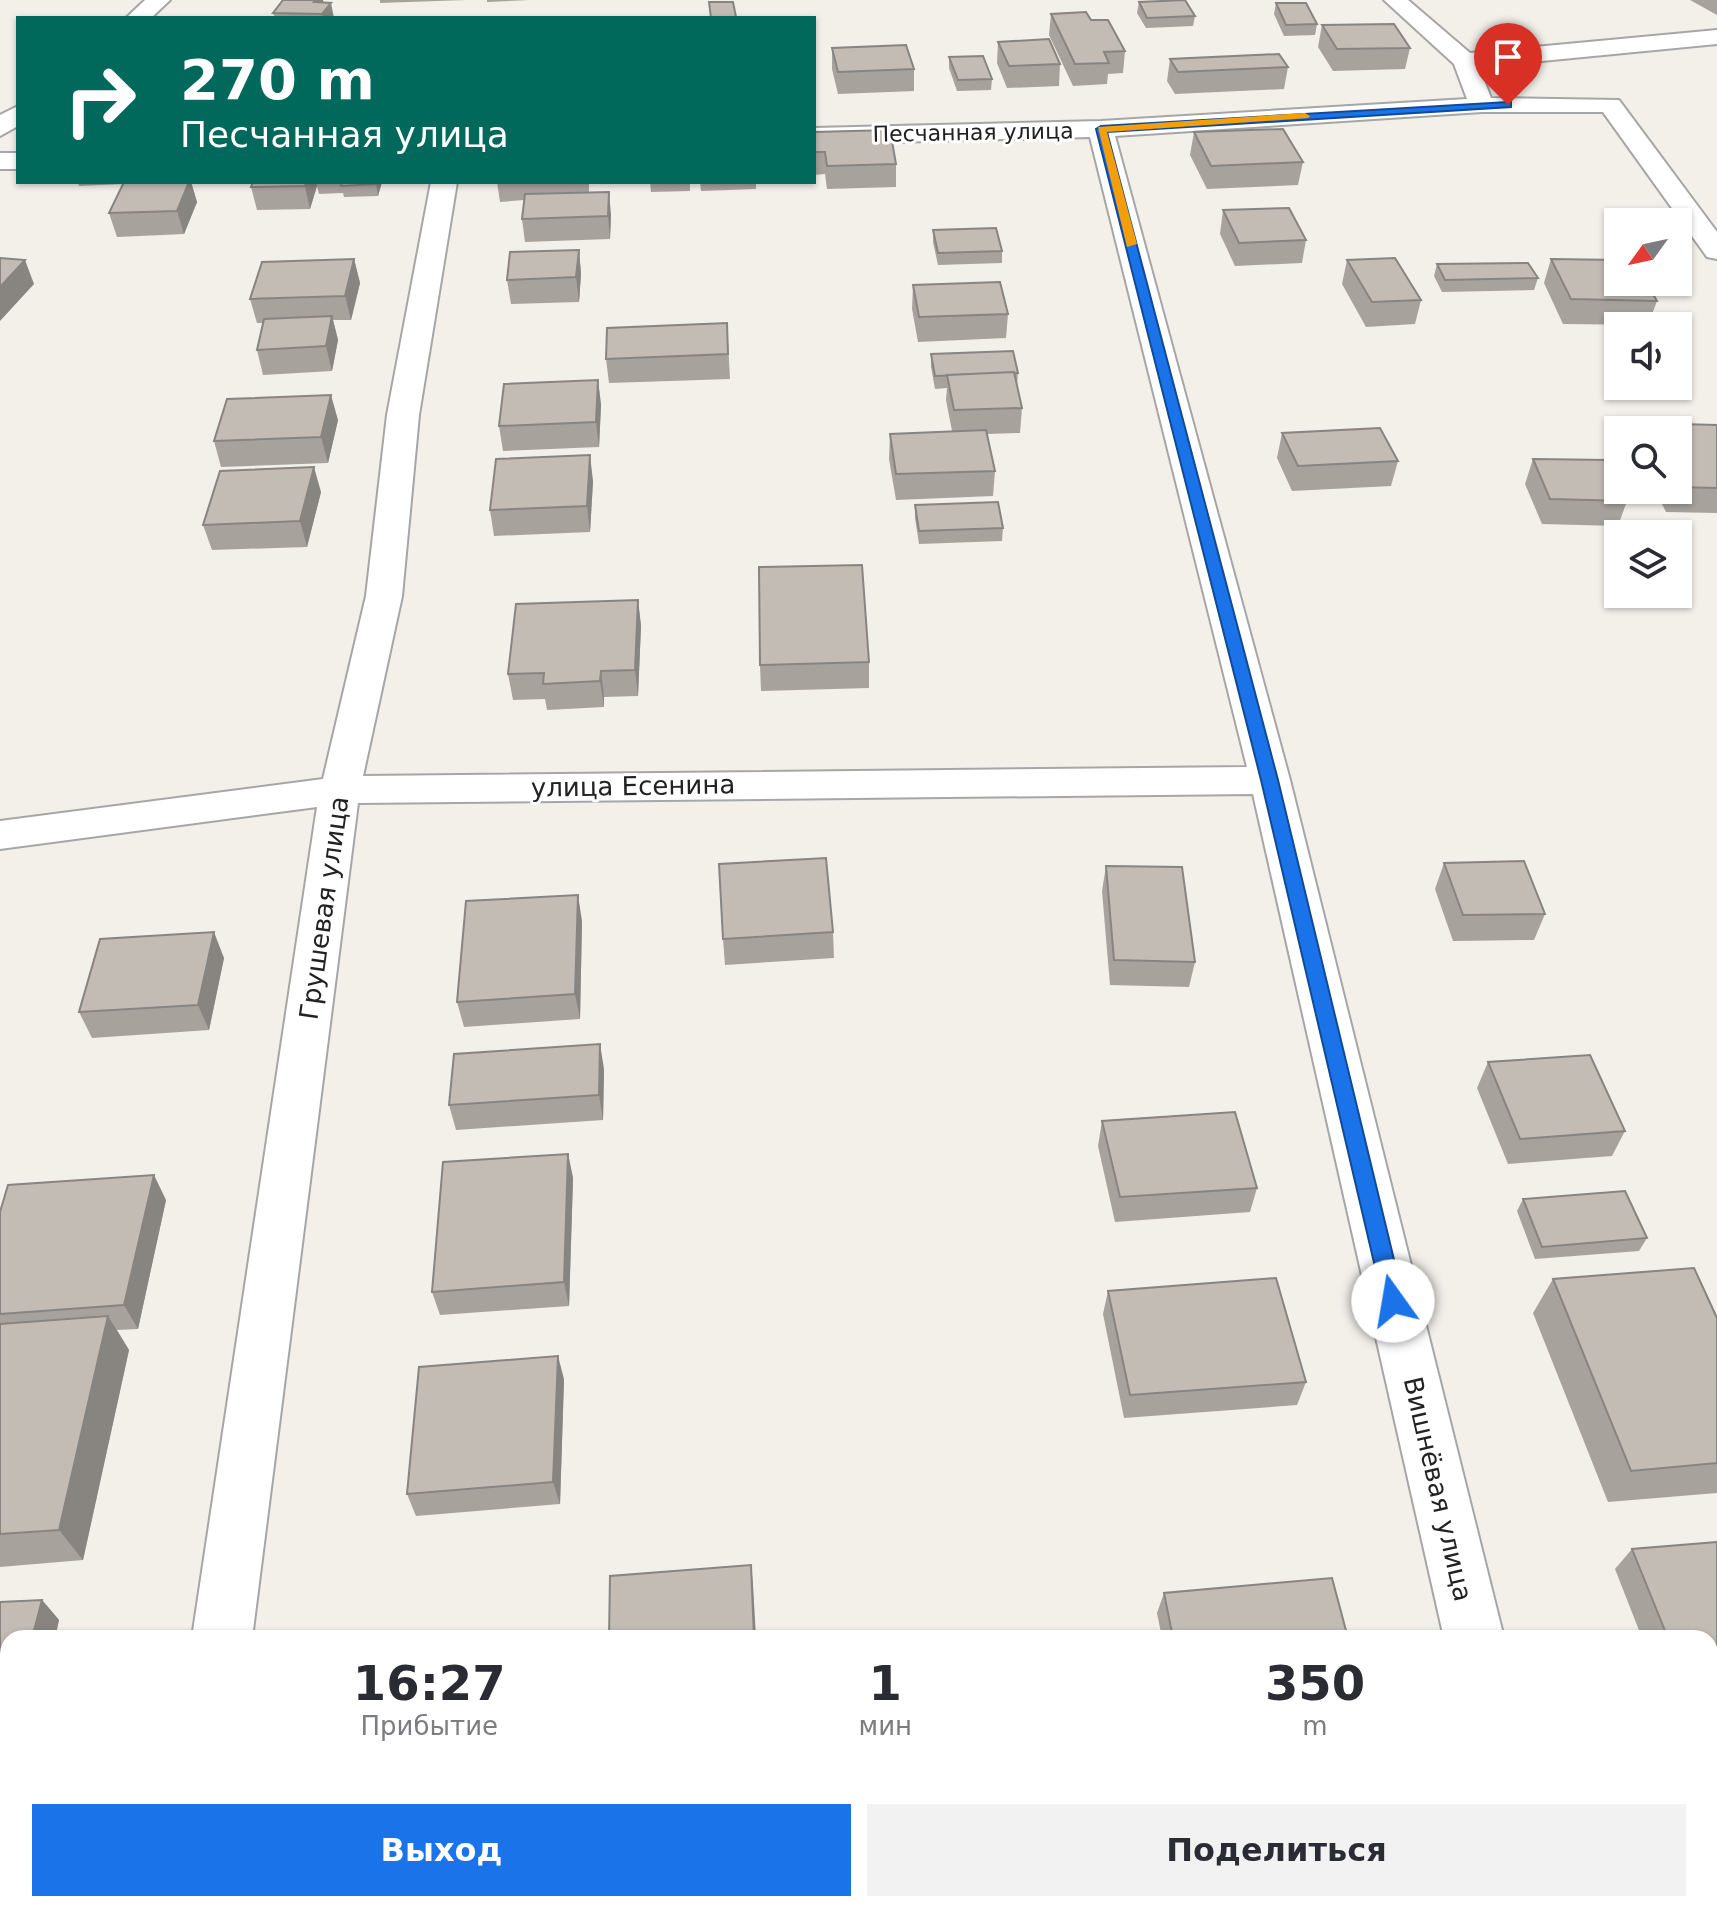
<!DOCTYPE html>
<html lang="ru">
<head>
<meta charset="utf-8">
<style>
	:root { --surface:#fff; --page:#f2f2f3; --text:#2b2b33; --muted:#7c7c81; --accent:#1a73e8 }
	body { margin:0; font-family:"DejaVu Sans",sans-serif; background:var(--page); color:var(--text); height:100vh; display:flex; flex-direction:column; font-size:30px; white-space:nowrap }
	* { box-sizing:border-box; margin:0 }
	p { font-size:26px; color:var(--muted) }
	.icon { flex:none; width:44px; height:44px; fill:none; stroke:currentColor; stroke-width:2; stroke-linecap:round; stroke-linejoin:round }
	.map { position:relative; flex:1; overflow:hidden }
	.details { position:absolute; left:0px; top:1630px; width:1718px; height:282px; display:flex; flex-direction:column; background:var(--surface); border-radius:24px 24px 0 0; box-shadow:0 2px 6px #0004 }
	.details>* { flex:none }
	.banner { position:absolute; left:16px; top:16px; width:800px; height:168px; border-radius:0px; box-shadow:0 2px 6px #0004; background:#00695c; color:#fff; overflow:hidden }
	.needle { width:52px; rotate:237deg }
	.buttons { position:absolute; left:1604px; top:208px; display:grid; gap:16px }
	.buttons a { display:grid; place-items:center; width:88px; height:88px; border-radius:0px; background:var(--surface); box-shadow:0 2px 6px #0004; font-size:40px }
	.pin { position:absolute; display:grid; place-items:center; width:68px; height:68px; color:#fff; margin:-82px -34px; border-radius:50% 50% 50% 0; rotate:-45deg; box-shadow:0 0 8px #0007 }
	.pin .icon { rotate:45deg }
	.me { position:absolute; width:88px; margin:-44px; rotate:347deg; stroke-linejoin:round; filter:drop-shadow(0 0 6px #0008) }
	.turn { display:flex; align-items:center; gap:28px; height:168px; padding:0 32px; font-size:36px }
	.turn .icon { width:104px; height:104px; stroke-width:2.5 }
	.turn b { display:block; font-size:56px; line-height:68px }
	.eta { display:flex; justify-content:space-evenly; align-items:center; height:136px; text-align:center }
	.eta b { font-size:48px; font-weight:800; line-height:56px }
	.primary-button { display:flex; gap:16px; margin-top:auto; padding:16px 32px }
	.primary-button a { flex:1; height:92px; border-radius:0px; background:var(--accent); color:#fff; font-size:32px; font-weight:800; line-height:92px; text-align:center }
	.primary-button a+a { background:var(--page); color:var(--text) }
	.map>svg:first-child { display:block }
</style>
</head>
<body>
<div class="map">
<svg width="1717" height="1911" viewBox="0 0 1717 1911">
	<rect width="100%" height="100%" fill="#f2f0e9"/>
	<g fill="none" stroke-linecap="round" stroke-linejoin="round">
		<defs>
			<g id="street">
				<polygon points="145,0 170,0 151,18 126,18"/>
				<polygon points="1384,0 1408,0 1470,53 1717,30 1717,44 1479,67 1491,98 1619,100 1717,232 1717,259 1707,257 1603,112 1482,112 1115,136 1290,780 1504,1638 1444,1638 1253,794 358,803 252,1638 192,1638 317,807 0,849 0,821 323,779 366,596 387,415 431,182 457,182 419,415 402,596 363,776 1247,767 1090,137 814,144 814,128 1101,121 1467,99 1454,64"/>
				<polygon points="18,106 18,126 0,136 0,115"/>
				<rect x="0" y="153" width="18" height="16"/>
				<polygon points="152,1904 218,1904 217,1911 151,1911"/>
				<polygon points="1504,1904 1570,1904 1571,1911 1505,1911"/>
			</g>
		</defs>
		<use href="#street" stroke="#a6a6a6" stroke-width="4"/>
		<use href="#street" fill="#fff" fill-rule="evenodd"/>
	</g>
	<g fill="#a8a29c">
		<polygon points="380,0 466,0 380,3"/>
		<polygon points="487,0 529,0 487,2"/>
		<polygon points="1690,0 1717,0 1717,15"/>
		<polygon points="324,2 334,18 275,18 273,13"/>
		<polygon points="1139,2 1195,16 1193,26 1146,28 1137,13"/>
		<polygon points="1276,3 1317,24 1315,35 1284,36 1274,14"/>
		<polygon points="1051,14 1091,20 1125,51 1123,73 1108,74 1107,84 1073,86 1049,35"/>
		<polygon points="1322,25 1410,48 1405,69 1333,71 1318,47"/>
		<polygon points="998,42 1060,64 1059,86 1007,88 997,63"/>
		<polygon points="832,48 914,69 914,91 838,94 832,69"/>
		<polygon points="949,57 992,79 991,90 957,91 949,68"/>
		<polygon points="1170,59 1288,67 1284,89 1175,94 1167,81"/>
		<polygon points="814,132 896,164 896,187 827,189 825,174 814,175"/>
		<polygon points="1194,132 1303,162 1298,185 1207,189 1190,155"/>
		<polygon points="78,182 191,182 197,202 184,234 117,237 109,213 123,184 79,186"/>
		<polygon points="253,182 382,182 378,196 344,197 343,193 319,194 317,186 310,209 257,210 251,187"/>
		<polygon points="497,182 589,182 589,192 611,215 610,239 525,242 522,219 524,200 500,202"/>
		<polygon points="650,182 690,182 690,191 651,192"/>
		<polygon points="700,182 756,182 756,189 701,191"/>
		<polygon points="1223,210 1306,240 1302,263 1235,266 1220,234"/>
		<polygon points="933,230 1002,251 1002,263 938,265 933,242"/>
		<polygon points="579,250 581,274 579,302 511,304 507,280"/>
		<polygon points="354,259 360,283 351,320 333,320 338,340 332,371 263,375 257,350 263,323 257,323 250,299"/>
		<polygon points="1551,259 1657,301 1648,325 1563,324 1544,283"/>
		<polygon points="1347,260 1421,300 1415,324 1366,327 1342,284"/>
		<polygon points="1437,264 1538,278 1534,290 1442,292 1434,276"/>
		<polygon points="913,285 1008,314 1006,338 918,342 912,309"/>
		<polygon points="727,323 730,379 609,383 606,359"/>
		<polygon points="931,354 1018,373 1017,386 1022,408 1020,433 987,434 995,471 993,496 896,500 889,459 890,434 952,431 946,400 947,388 935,389 931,367"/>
		<polygon points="598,380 601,405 599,447 503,451 499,426"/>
		<polygon points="338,420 328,463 221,467 214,441"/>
		<polygon points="1644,423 1717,425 1717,513 1666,512 1655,490 1678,490 1678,430 1641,430"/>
		<polygon points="1282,433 1398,461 1391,486 1292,491 1277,458"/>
		<polygon points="1533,459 1627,501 1618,526 1542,524 1525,484"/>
		<polygon points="593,481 590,532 494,536 490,510"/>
		<polygon points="321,492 307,547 212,550 203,525"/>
		<polygon points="915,505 1003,528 1002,541 919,544 915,518"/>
		<polygon points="638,600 641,626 638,696 604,697 604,707 547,710 545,699 513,700 508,674"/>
		<polygon points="869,662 869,688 761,691 760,665"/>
		<polygon points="1444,863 1545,914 1534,940 1453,941 1435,889"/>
		<polygon points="1106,866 1195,962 1189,987 1110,985 1102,891"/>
		<polygon points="582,921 580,1019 464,1027 457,1002"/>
		<polygon points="833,932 834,958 725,965 723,939"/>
		<polygon points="224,958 209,1030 92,1038 79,1012"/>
		<polygon points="1488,1062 1625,1131 1612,1156 1508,1164 1477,1088"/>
		<polygon points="604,1069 603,1120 456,1130 449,1105"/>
		<polygon points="1102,1121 1257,1188 1250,1212 1115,1222 1098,1146"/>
		<polygon points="568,1154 573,1178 569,1306 440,1315 432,1292"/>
		<polygon points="1523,1199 1647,1238 1639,1251 1535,1259 1517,1211"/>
		<polygon points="166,1200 138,1329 117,1330 129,1350 83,1560 0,1567 0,1212"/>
		<polygon points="1553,1279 1717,1318 1717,1493 1608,1502 1533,1313"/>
		<polygon points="1108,1291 1306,1382 1297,1405 1124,1418 1103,1314"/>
		<polygon points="564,1379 560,1504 416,1516 407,1494"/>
		<polygon points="1717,1542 1717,1685 1710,1686 1710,1638 1642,1638 1615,1569 1632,1549"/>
		<polygon points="1164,1593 1348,1638 1162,1638 1157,1613"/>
		<polygon points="42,1600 59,1620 55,1638 8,1638 8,1756 0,1756 0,1602"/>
		<polygon points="1717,1828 1717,1896 1710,1877 1710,1833"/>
	</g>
	<g fill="#88847f">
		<polygon points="316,0 323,0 325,10 331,3 334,18 323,18 322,14 314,2"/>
		<polygon points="189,182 191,182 197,202 184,234 177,211"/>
		<polygon points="306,182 316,182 317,186 310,209 305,186"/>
		<polygon points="377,182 382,182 378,196 376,184"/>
		<polygon points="609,192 611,215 610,239 608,216"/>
		<polygon points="579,250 581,274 579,302 576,277"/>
		<polygon points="354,259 360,283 351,320 345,296"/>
		<polygon points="25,260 34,284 0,321 0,287"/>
		<polygon points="332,316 338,340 332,371 326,346"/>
		<polygon points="598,380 601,405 599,447 596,422"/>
		<polygon points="331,395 338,420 328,463 321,437"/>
		<polygon points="590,455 593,481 590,532 587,506"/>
		<polygon points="314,467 321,492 307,547 300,521"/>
		<polygon points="638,600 641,626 638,696 635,670"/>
		<polygon points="601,671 604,697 604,707 600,681"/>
		<polygon points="578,895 582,921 580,1019 575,994"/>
		<polygon points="214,932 224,958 209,1030 198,1005"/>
		<polygon points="600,1044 604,1069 603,1120 599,1095"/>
		<polygon points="568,1154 573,1178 569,1306 564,1282"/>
		<polygon points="154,1175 166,1200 138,1329 124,1305"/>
		<polygon points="108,1316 129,1350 83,1560 59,1530"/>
		<polygon points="558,1356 564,1379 560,1504 553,1482"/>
		<polygon points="751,1565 753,1585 756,1638 754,1638"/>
		<polygon points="42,1600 59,1620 55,1638 32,1638"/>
	</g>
	<g fill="#c3bcb5" stroke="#88847f" stroke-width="2">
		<polygon points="283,0 316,0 314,2 331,3 322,14 273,13"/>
		<polygon points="1185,0 1195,16 1147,18 1139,2"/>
		<polygon points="709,2 733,2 736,17 711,18"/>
		<polygon points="1276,3 1306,3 1317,24 1286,25"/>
		<polygon points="1086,12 1091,20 1108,20 1125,51 1104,52 1109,63 1075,64 1051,14"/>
		<polygon points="1394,24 1410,48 1337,49 1322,25"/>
		<polygon points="1049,39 1060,64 1009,66 998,42"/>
		<polygon points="906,45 914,69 838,72 832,48"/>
		<polygon points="1279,54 1288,67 1178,72 1170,59"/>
		<polygon points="983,56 992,79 958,80 949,57"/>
		<polygon points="1283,129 1303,162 1211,166 1194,132"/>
		<polygon points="890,130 896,164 827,166 825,152 814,152 814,132"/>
		<polygon points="124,182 189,182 177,211 109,213"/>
		<polygon points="253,182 306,182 305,186 251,187"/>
		<polygon points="342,182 377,182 376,184 341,186"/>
		<polygon points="609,192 608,216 522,219 525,194"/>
		<polygon points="1289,208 1306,240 1239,243 1223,210"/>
		<polygon points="996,228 1002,251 938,253 933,230"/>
		<polygon points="579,250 576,277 507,280 510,252"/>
		<polygon points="0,258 25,260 0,287"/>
		<polygon points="1395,258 1421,300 1372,302 1347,260"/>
		<polygon points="354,259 345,296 250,299 262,262"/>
		<polygon points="1551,259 1618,260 1618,282 1646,282 1657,301 1571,299"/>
		<polygon points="1528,263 1538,278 1445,280 1437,264"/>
		<polygon points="1000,282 1008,314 919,317 913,285"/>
		<polygon points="332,316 326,346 257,350 264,319"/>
		<polygon points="727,323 728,354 606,359 607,328"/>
		<polygon points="1013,351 1018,373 935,376 931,354"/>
		<polygon points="1014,372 1022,408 954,410 947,375"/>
		<polygon points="598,380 596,422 499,426 504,384"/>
		<polygon points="331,395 321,437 214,441 227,399"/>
		<polygon points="1644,423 1717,425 1717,488 1678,487 1678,430 1647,430"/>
		<polygon points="1380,428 1398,461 1298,466 1282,433"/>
		<polygon points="986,430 995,471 896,474 890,434"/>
		<polygon points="590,455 587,506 490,510 496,459"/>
		<polygon points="1533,459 1609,460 1618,480 1618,490 1622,490 1627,501 1550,499"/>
		<polygon points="314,467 300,521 203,525 220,471"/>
		<polygon points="998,502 1003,528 919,531 915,505"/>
		<polygon points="862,565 869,662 760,665 759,567"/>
		<polygon points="638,600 635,670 601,671 600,681 543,684 544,673 508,674 516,604"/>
		<polygon points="826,858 833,932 723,939 719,864"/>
		<polygon points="1524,861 1545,914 1463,915 1444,863"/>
		<polygon points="1106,866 1182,867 1195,962 1114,960"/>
		<polygon points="578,895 575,994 457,1002 466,901"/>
		<polygon points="214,932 198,1005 79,1012 100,939"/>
		<polygon points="600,1044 599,1095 449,1105 454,1054"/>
		<polygon points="1590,1055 1625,1131 1520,1139 1488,1062"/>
		<polygon points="1235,1112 1257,1188 1120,1197 1102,1121"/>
		<polygon points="568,1154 564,1282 432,1292 443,1162"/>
		<polygon points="154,1175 124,1305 0,1314 0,1212 8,1185"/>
		<polygon points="1625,1191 1647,1238 1542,1247 1523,1199"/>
		<polygon points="1694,1268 1717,1318 1717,1463 1631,1471 1553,1279"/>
		<polygon points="1276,1278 1306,1382 1130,1395 1108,1291"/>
		<polygon points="108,1316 59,1530 0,1534 0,1324"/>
		<polygon points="558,1356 553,1482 407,1494 419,1367"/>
		<polygon points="1717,1542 1717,1668 1710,1668 1710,1638 1668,1638 1632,1549"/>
		<polygon points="751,1565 754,1638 609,1638 610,1576"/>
		<polygon points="1332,1578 1348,1638 1173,1638 1164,1593"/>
		<polygon points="42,1600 32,1638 8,1638 8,1729 6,1737 0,1737 0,1602"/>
	</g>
	<polygon fill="#1a73e8" stroke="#114b97" stroke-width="2" points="1508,102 1511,102 1511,107 1107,132 1278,780 1404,1301 1401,1307 1393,1310 1386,1307 1383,1301 1261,780 1096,129 1101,126"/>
	<polygon fill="#f59e0b" points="1305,113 1310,116 1308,118 1107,132 1137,244 1127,247 1098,127"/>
	<g text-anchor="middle" stroke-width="6" stroke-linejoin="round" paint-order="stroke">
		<g font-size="22" fill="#222" stroke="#fff">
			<text transform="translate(973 132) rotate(-1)" y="8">Песчанная улица</text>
		</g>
		<g font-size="26" fill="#222" stroke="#fff">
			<text transform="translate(633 786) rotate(-1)" y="9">улица Есенина</text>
			<text transform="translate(324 908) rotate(-82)" y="9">Грушевая улица</text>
			<text transform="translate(1438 1489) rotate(77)" y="9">Вишнёвая улица</text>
		</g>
	</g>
</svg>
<div class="buttons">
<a><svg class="needle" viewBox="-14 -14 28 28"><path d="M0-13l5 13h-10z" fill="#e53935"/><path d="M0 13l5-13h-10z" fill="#7c7c81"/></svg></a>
<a><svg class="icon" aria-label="sound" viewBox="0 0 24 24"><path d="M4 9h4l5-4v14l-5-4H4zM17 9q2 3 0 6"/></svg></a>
<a><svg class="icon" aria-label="search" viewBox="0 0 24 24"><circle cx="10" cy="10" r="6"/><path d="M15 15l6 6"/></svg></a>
<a><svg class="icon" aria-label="layers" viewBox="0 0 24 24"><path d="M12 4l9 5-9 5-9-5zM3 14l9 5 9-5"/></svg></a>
</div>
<div class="pin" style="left:1508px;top:105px;background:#d93025"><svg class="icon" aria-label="arrive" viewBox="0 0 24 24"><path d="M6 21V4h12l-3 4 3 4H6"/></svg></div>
<svg class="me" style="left:1393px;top:1301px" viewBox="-20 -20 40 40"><circle r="19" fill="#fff"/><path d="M0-13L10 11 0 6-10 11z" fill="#1a73e8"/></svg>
<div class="banner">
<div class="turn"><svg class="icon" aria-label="right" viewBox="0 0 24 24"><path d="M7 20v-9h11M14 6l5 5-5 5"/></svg><div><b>270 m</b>Песчанная улица</div></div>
</div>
<section class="details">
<div class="eta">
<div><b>16:27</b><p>Прибытие</p></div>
<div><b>1</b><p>мин</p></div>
<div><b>350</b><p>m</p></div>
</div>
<div class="primary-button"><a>Выход</a><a>Поделиться</a></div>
</section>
</div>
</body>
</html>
